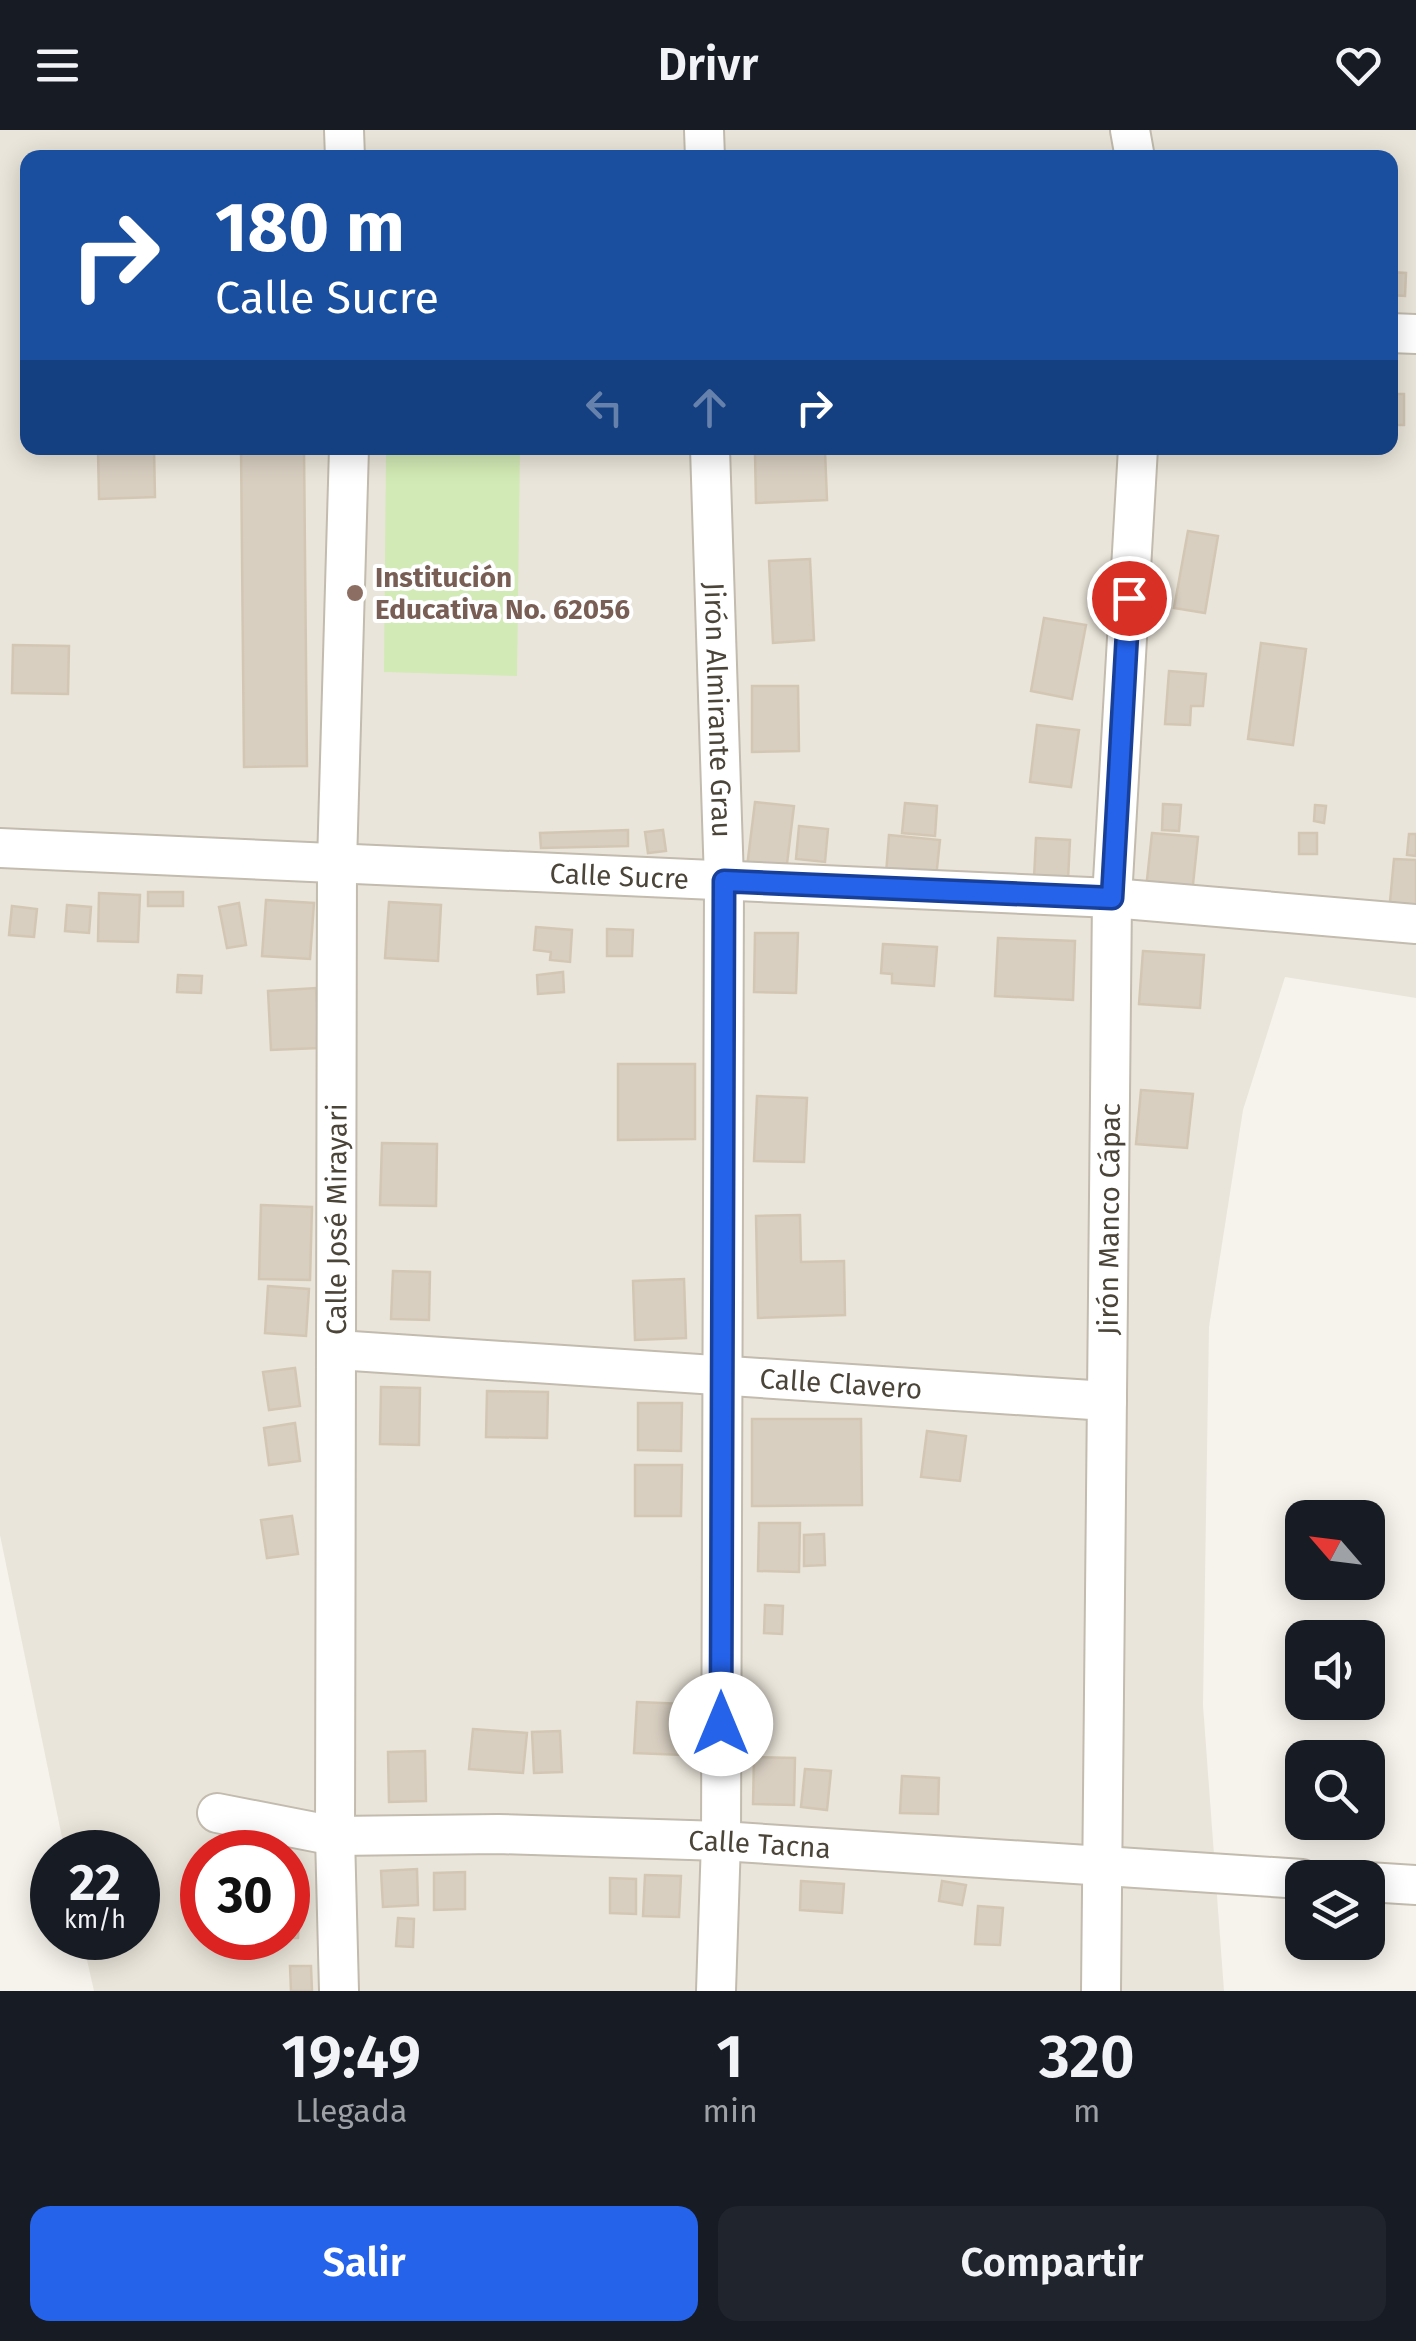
<!DOCTYPE html>
<html lang="es">
<head>
<meta charset="utf-8">
<style>
	:root { --surface:#171b24; --page:#20242c; --text:#f1f3f6; --muted:#9ea1a6; --accent:#2563eb }
	body { margin:0; font-family:"Fira Sans",sans-serif; background:var(--page); color:var(--text); height:100vh; display:flex; flex-direction:column; font-size:38px; white-space:nowrap }
	* { box-sizing:border-box; margin:0 }
	p { font-size:32px; color:var(--muted) }
	.icon { flex:none; width:55px; height:55px; fill:none; stroke:currentColor; stroke-width:2; stroke-linecap:round; stroke-linejoin:round }
	.map { position:relative; height:1861px; overflow:hidden }
	.drawer { display:flex; flex-direction:column; background:var(--surface); flex:1 }
	.drawer>* { flex:none }
	.banner { position:absolute; left:20px; top:20px; width:1378px; height:305px; border-radius:20px; box-shadow:0 5px 25px #0003; background:#1a4fa0; color:#fff; overflow:hidden }
	.needle { width:65px; rotate:298deg }
	.tools { position:absolute; left:1285px; top:1370px; display:grid; gap:20px }
	.tools a { display:grid; place-items:center; width:100px; height:100px; border-radius:20px; background:var(--surface); box-shadow:0 5px 25px #0003; font-size:50px }
	.speed { position:absolute; left:30px; top:1700px; display:flex; gap:20px; font-size:50px; font-weight:700; text-align:center }
	.speed>* { display:grid; place-content:center; width:130px; height:130px; border-radius:50%; background:var(--surface); box-shadow:0 5px 25px #0003; line-height:1 }
	.speed small { font-size:25px; font-weight:400 }
	.speed .limit { border:15px solid #d22; background:#fff; color:#111 }
	.pin { position:absolute; display:grid; place-items:center; width:85px; height:85px; color:#fff; margin:-42px; border:5px solid #fff; border-radius:50%; box-shadow:0 2px 10px #0007 }
	.me { position:absolute; width:110px; margin:-55px; rotate:0deg; stroke-linejoin:round; filter:drop-shadow(0 0 8px #0008) }
	.turn { display:flex; align-items:center; gap:35px; height:210px; padding:0 30px; font-size:45px }
	.turn .icon { width:130px; height:130px; stroke-width:2.5 }
	.turn b { display:block; font-size:70px; line-height:85px }
	.lanes { display:flex; align-items:center; height:95px; padding:0 30px; background:#0003; justify-content:center; gap:50px; direction:ltr }
	.lanes .off { opacity:.35 }
	.eta { display:flex; justify-content:space-evenly; align-items:center; height:170px; text-align:center }
	.eta b { font-size:60px; font-weight:600; line-height:70px }
	.cta { display:flex; gap:20px; margin-top:auto; padding:20px 30px }
	.cta a { flex:1; height:115px; border-radius:20px; background:var(--accent); color:#fff; font-size:40px; font-weight:600; line-height:115px; text-align:center }
	.cta a+a { background:var(--page); color:var(--text) }
	header { display:flex; justify-content:space-between; align-items:center; height:130px; padding:0 30px; background:var(--surface); font-size:45px; font-weight:600 }
	.map>svg:first-child { display:block }
</style>
</head>
<body>
<header><svg class="icon" aria-label="menu" viewBox="0 0 24 24"><path d="M4 6h16M4 12h16M4 18h16"/></svg>Drivr<svg class="icon" aria-label="heart" viewBox="0 0 24 24"><path d="M12 20l-8-8c-3-5 5-10 8-4 3-6 11-1 8 4z"/></svg></header>
<div class="map">
<svg width="1416" height="1861" viewBox="0 0 1416 1861">
	<rect width="100%" height="100%" fill="#f6f3ec"/>
	<path fill="#eae5da" fill-rule="evenodd" d="M0,0H1416V868L1285,847L1243,980L1209,1197L1203,1575L1224,1861H94L82,1808H138V1722H65L0,1405ZM28,28H1390V318H28ZM202,1722H288V1808H202Z"/>
	<polygon fill="#d2eab5" points="386,318 520,318 517,546 384,542"/>
	<g fill="#d8cfc1" stroke="#d3c7b4" stroke-width="2.5">
		<polygon points="1390,142 1406,143 1405,166 1390,165"/>
		<rect x="1390" y="264" width="14" height="31"/>
		<polygon points="154,318 155,367 99,369 98,321"/>
		<polygon points="241,318 304,318 307,636 244,637"/>
		<polygon points="825,321 827,370 756,373 755,324"/>
		<polygon points="1188,401 1218,406 1205,483 1174,478"/>
		<polygon points="810,429 814,510 773,513 769,431"/>
		<polygon points="1044,488 1086,495 1072,569 1031,561"/>
		<polygon points="1261,513 1306,519 1293,615 1248,609"/>
		<polygon points="13,515 69,516 68,564 12,563"/>
		<polygon points="1169,541 1206,544 1203,576 1191,576 1190,595 1165,594"/>
		<polygon points="752,556 798,556 799,621 752,622"/>
		<polygon points="1037,595 1079,600 1071,657 1030,652"/>
		<polygon points="755,672 794,676 786,742 747,737"/>
		<polygon points="905,673 937,676 935,706 902,703"/>
		<polygon points="1163,674 1181,675 1179,701 1162,700"/>
		<polygon points="1315,675 1326,676 1324,693 1314,691"/>
		<polygon points="799,696 828,699 825,732 796,729"/>
		<polygon points="628,700 628,716 541,718 540,703"/>
		<polygon points="663,700 666,721 648,723 645,702"/>
		<polygon points="1152,703 1198,707 1192,764 1146,759"/>
		<rect x="1299" y="703" width="18" height="21"/>
		<polygon points="1409,704 1416,704 1416,726 1407,725"/>
		<polygon points="889,705 940,710 936,748 886,744"/>
		<polygon points="1036,708 1070,710 1068,750 1034,748"/>
		<polygon points="1394,729 1416,730 1416,775 1390,772"/>
		<rect x="148" y="762" width="35" height="14"/>
		<polygon points="99,763 140,765 138,812 98,811"/>
		<polygon points="266,770 314,773 310,829 262,826"/>
		<polygon points="389,772 441,775 438,831 385,828"/>
		<polygon points="239,773 246,815 227,818 219,777"/>
		<polygon points="67,775 91,777 89,803 65,801"/>
		<polygon points="12,776 37,779 34,807 9,805"/>
		<polygon points="536,797 572,800 570,832 550,830 551,822 534,820"/>
		<polygon points="607,799 633,800 632,826 607,826"/>
		<polygon points="755,803 798,803 796,863 754,862"/>
		<polygon points="998,808 1075,811 1073,870 995,866"/>
		<polygon points="883,814 937,817 934,856 892,853 892,844 881,843"/>
		<polygon points="1143,821 1204,825 1200,878 1139,874"/>
		<polygon points="563,842 564,862 538,864 537,845"/>
		<polygon points="178,845 202,846 201,863 177,862"/>
		<polygon points="316,858 319,918 271,920 268,861"/>
		<polygon points="618,934 695,934 695,1009 618,1010"/>
		<polygon points="1141,960 1193,964 1187,1018 1136,1014"/>
		<polygon points="757,966 807,968 804,1032 754,1031"/>
		<polygon points="382,1013 437,1014 436,1076 380,1075"/>
		<polygon points="261,1075 312,1077 310,1150 259,1149"/>
		<polygon points="800,1085 801,1132 844,1131 845,1185 758,1188 756,1086"/>
		<polygon points="393,1141 430,1142 429,1190 391,1189"/>
		<polygon points="684,1149 686,1208 635,1210 633,1151"/>
		<polygon points="268,1156 309,1159 306,1206 265,1203"/>
		<polygon points="295,1238 300,1276 269,1280 263,1242"/>
		<polygon points="381,1257 420,1258 419,1315 380,1314"/>
		<polygon points="487,1261 548,1262 547,1308 486,1307"/>
		<polygon points="638,1273 682,1273 681,1321 638,1320"/>
		<polygon points="752,1289 861,1289 862,1375 752,1376"/>
		<polygon points="295,1293 300,1331 269,1335 264,1298"/>
		<polygon points="927,1301 966,1306 960,1351 921,1347"/>
		<polygon points="635,1335 682,1335 681,1386 635,1386"/>
		<polygon points="292,1386 298,1424 267,1428 261,1390"/>
		<polygon points="759,1393 800,1393 799,1442 758,1441"/>
		<polygon points="824,1404 825,1435 804,1436 804,1405"/>
		<polygon points="765,1475 783,1476 782,1504 764,1503"/>
		<polygon points="637,1572 686,1574 683,1625 634,1623"/>
		<polygon points="473,1599 527,1603 523,1643 469,1639"/>
		<polygon points="560,1601 562,1642 534,1643 532,1602"/>
		<polygon points="425,1621 426,1671 389,1672 388,1622"/>
		<polygon points="754,1627 795,1628 794,1675 753,1674"/>
		<polygon points="805,1639 831,1641 827,1680 801,1677"/>
		<polygon points="902,1646 939,1648 938,1684 900,1683"/>
		<polygon points="417,1739 418,1775 383,1777 381,1741"/>
		<polygon points="305,1742 306,1782 288,1782 288,1743"/>
		<polygon points="465,1742 465,1779 434,1780 434,1743"/>
		<polygon points="645,1745 681,1746 679,1787 643,1786"/>
		<polygon points="610,1748 636,1749 636,1784 610,1783"/>
		<polygon points="801,1751 844,1754 842,1783 800,1780"/>
		<polygon points="942,1751 966,1755 962,1775 939,1771"/>
		<polygon points="978,1776 1003,1778 1000,1815 975,1814"/>
		<polygon points="398,1788 414,1789 413,1817 396,1816"/>
		<polygon points="288,1789 299,1789 298,1808 282,1808 288,1808"/>
		<polygon points="290,1836 311,1836 312,1861 291,1861"/>
	</g>
	<g fill="none" stroke-linecap="round" stroke-linejoin="round">
		<defs>
			<g id="minor">
				<polyline points="344,0 345,28"/>
				<polyline points="704,0 705,28"/>
				<polyline points="1130,0 1135,28"/>
				<polyline points="1390,203 1416,204"/>
				<path id="s1" d="M710,318L724,751L721,1711L716,1861"/>
				<path id="s2" d="M0,718L1112,768L1416,794"/>
				<path id="s3" d="M337,1220L1107,1271"/>
				<path id="s4" d="M217,1683L335,1706L498,1704L721,1711L1302,1749"/>
				<polyline points="1368,1752 1416,1755"/>
				<path id="s5" d="M339,1861L335,1706L337,733L349,318"/>
				<path id="s6" d="M1101,1861L1112,768L1138,318"/>
			</g>
		</defs>
		<use href="#minor" stroke="#c2bbae" stroke-width="42"/>
		<use href="#minor" stroke="#fff" stroke-width="38"/>
	</g>
	<g fill="none" stroke-linecap="round" stroke-linejoin="round">
		<defs>
			<polyline id="route" points="721,1594 724,751 1112,768 1129,468"/>
		</defs>
		<use href="#route" stroke="#184099" stroke-width="25"/>
		<use href="#route" stroke="#2563eb" stroke-width="18"/>
	</g>
	<circle fill="#8d6e63" stroke="#fff" stroke-width="4" cx="355" cy="463" r="10"/>
	<g text-anchor="middle" stroke-width="8" stroke-linejoin="round" paint-order="stroke">
		<g font-size="28" font-weight="bold" fill="#785e54" stroke="#fff" text-anchor="start">
			<text x="375" y="457">Institución<tspan x="375" dy="32">Educativa No. 62056</tspan></text>
		</g>
		<g font-size="28" fill="#4b4439" stroke="#fff">
			<text dy="10" stroke="none"><textPath href="#s1" startOffset="262">Jirón Almirante Grau</textPath></text>
			<text dy="10" stroke="none"><textPath href="#s2" startOffset="620">Calle Sucre</textPath></text>
			<text dy="10" stroke="none"><textPath href="#s5" startOffset="772">Calle José Mirayari</textPath></text>
			<text dy="10" stroke="none"><textPath href="#s6" startOffset="772">Jirón Manco Cápac</textPath></text>
			<text dy="10" stroke="none"><textPath href="#s3" startOffset="505">Calle Clavero</textPath></text>
			<text dy="10" stroke="none"><textPath href="#s4" startOffset="545">Calle Tacna</textPath></text>
		</g>
	</g>
</svg>
<div class="tools">
<a><svg class="needle" viewBox="-14 -14 28 28"><path d="M0-13l5 13h-10z" fill="#e53935"/><path d="M0 13l5-13h-10z" fill="#9ea1a6"/></svg></a>
<a><svg class="icon" aria-label="sound" viewBox="0 0 24 24"><path d="M4 9h4l5-4v14l-5-4H4zM17 9q2 3 0 6"/></svg></a>
<a><svg class="icon" aria-label="search" viewBox="0 0 24 24"><circle cx="10" cy="10" r="6"/><path d="M15 15l6 6"/></svg></a>
<a><svg class="icon" aria-label="layers" viewBox="0 0 24 24"><path d="M12 4l9 5-9 5-9-5zM3 14l9 5 9-5"/></svg></a>
</div>
<div class="speed"><div>22<small>km/h</small></div><div class="limit">30</div></div>
<div class="pin" style="left:1129px;top:468px;background:#d93025"><svg class="icon" aria-label="arrive" viewBox="0 0 24 24"><path d="M6 21V4h12l-3 4 3 4H6"/></svg></div>
<svg class="me" style="left:721px;top:1594px" viewBox="-20 -20 40 40"><circle r="19" fill="#fff"/><path d="M0-13L10 11 0 6-10 11z" fill="#2563eb"/></svg>
<div class="banner">
<div class="turn"><svg class="icon" aria-label="right" viewBox="0 0 24 24"><path d="M7 20v-9h11M14 6l5 5-5 5"/></svg><div><b>180 m</b>Calle Sucre</div></div>
<div class="lanes"><svg class="icon off" aria-label="left" viewBox="0 0 24 24"><path d="M17 20v-9H6M10 6l-5 5 5 5"/></svg><svg class="icon off" aria-label="ahead" viewBox="0 0 24 24"><path d="M12 20V5M6 11l6-6 6 6"/></svg><svg class="icon" aria-label="right" viewBox="0 0 24 24"><path d="M7 20v-9h11M14 6l5 5-5 5"/></svg></div>
</div>
</div>
<section class="drawer">
<div class="eta">
<div><b>19:49</b><p>Llegada</p></div>
<div><b>1</b><p>min</p></div>
<div><b>320</b><p>m</p></div>
</div>
<div class="cta"><a>Salir</a><a>Compartir</a></div>
</section>
</body>
</html>
